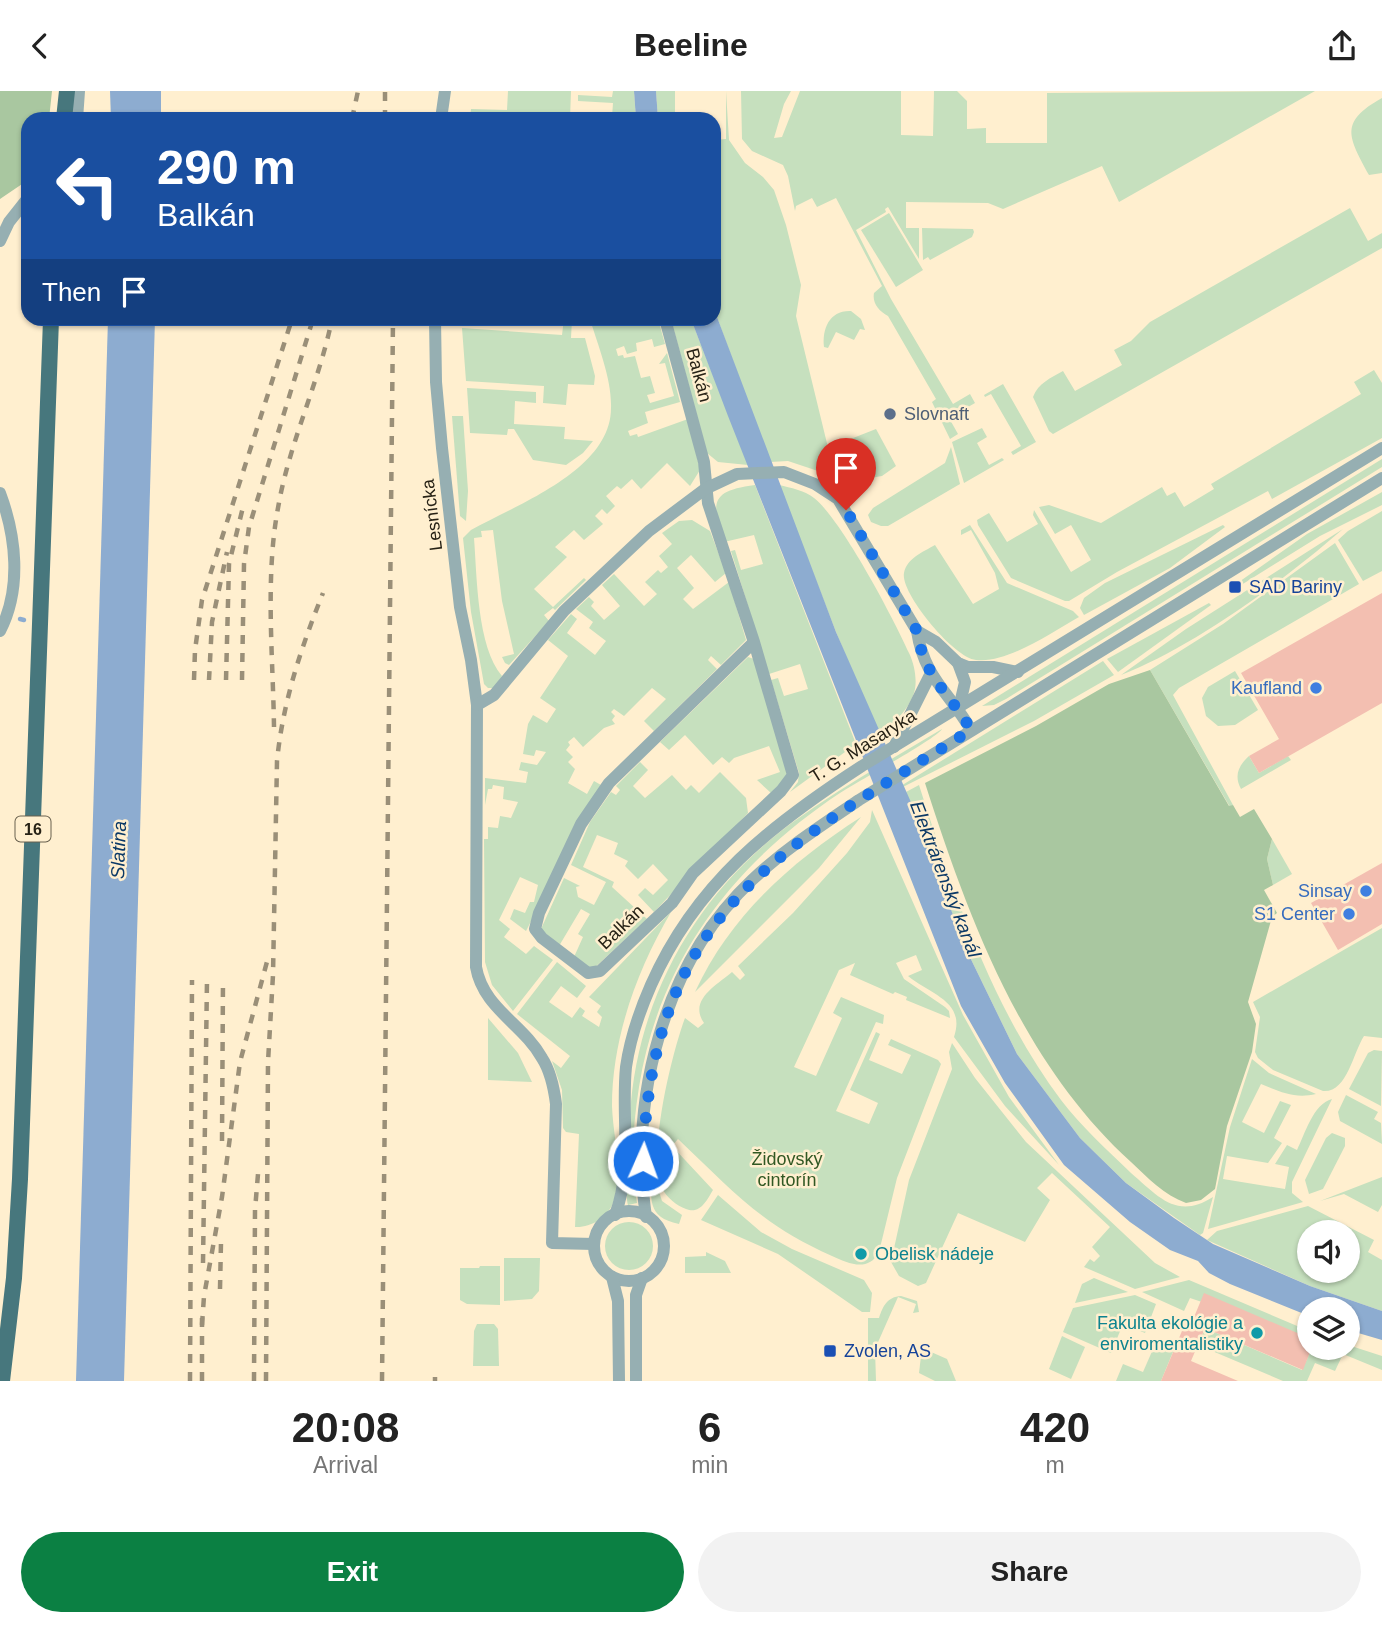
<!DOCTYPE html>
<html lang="en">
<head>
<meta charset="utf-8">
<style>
	:root { --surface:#fff; --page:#f2f2f2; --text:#222; --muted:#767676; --accent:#0b8043 }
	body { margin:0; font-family:Arial,sans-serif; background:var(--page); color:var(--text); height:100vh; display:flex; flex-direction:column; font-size:26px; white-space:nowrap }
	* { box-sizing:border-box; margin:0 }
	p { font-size:23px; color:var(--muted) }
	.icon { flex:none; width:38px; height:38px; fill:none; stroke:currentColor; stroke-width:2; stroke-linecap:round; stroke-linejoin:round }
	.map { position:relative; height:1290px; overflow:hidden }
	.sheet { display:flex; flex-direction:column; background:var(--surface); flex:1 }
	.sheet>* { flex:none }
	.hud { position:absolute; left:21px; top:21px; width:700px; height:214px; border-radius:21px; box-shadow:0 2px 5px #0004; background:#1a4fa0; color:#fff; overflow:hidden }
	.tools { position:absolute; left:1297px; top:1129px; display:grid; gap:14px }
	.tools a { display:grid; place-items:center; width:63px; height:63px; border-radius:50%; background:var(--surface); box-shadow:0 2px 5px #0004; font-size:35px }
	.pin { position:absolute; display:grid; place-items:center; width:60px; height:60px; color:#fff; margin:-72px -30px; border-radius:50% 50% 50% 0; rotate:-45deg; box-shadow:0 0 7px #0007 }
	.pin .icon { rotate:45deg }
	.me { position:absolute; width:77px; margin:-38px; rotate:2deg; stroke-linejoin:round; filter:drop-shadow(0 0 5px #0008) }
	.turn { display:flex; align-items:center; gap:24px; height:147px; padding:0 21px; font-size:32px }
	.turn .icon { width:91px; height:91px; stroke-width:2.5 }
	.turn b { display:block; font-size:49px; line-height:60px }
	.then { display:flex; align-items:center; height:66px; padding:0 21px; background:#0003; gap:14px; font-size:26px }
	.eta { display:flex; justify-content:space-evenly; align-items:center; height:119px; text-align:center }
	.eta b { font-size:42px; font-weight:700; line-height:49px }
	.primary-button { display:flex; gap:14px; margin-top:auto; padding:14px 21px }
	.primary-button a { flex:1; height:80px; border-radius:42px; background:var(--accent); color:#fff; font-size:28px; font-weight:700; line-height:80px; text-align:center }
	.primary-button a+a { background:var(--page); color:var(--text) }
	header { display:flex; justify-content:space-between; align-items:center; height:91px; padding:0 21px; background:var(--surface); font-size:32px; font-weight:700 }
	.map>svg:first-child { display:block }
</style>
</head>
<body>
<header><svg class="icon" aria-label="back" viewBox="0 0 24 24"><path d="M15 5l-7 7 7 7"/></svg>Beeline<svg class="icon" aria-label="share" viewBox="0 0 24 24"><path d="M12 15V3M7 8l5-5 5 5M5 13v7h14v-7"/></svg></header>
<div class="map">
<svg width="1382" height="1290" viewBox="0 0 1382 1290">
	<rect width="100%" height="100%" fill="#ffefcf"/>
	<g fill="#c6e0be" fill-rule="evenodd">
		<polygon points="508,0 571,0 570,28 470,28 471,18 507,19"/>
		<polygon points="613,0 634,0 636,28 612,26 613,12 578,10 578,4 612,6"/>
		<polygon points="656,0 675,0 675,28 658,28"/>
		<polygon points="726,0 729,49 745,72 763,86 774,99 786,134 801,194 796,225 832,373 830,381 820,385 821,381 788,370 770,371 714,218 714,49 726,48"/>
		<path d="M741,0H791L784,13L774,47L782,46L800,0H901V44L933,45L934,0H957L967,10V38L986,37V52H1047V2L1315,0L1119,111L1102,75L1003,118L988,112L906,111V137H919V168L888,116L885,118L886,121L856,139L891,208L953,313L970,303L975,312L949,327L958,343L950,348L932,311L936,308L888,225C879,220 872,212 874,202L882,195L836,107L817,116L812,107L796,115L795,120L788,85L783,74L752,60L742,48Z"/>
		<path d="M1382,7V82L1369,84C1348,45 1339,31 1382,7Z"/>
		<path d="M1350,117L1368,150L1382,142V157L1053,343L1049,340L1033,306C1038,292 1051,287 1063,280L1075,300L1122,274L1114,259L1131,250L1150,231Z"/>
		<polygon points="889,122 923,179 896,196 861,139"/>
		<polygon points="922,137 973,138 974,141 972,146 930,169 928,166 923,169"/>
		<path d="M851,220L861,228L865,239L860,238L854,249L836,241L828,257L824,256C822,237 830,219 851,220Z"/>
		<polygon points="564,228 572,228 571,247 585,247 595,285 594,294 568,293 566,314 543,312 544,295 466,290 462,237 562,244"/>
		<path d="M590,228H658L665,253L654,256L652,248L636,252L637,260L627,263L624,255L616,258L618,265L623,264L624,267L635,265L641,287L650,285L655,302L647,304L650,312L674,305L665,272L659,273L667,262L680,311L645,321L648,332L628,340L630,345L637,343L638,346L688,328L700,379L690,395L667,372L641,398L632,388L621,398L617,395L606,405L615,415L607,423L602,418L595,425L603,433L584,449L574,439L555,456L567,466L534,498L553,516L584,487L586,489L555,519L553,517L544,524L549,530L509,574L505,572L502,566L514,563L502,510L493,439L481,440L482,446L474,447C477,486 477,556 502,585L494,597H488L484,593L471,521L463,447L471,439C518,413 611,379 611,317C612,288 598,255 590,228Z"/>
		<polygon points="671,228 691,228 748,374 718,371 707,362"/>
		<polygon points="1374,279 1382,292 1382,347 1272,408 1268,400 1117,481 1069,510 1065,510 1011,487 978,434 977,429 989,422 1007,451 1038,433 1033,424 1034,419 1071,481 1091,469 1071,434 1055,443 1039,416 1049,414 1101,432 1162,396 1167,405 1175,401 1184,416 1214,398 1211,393 1361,303 1354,291"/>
		<polygon points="1003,293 1036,351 1013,364 1011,361 1021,355 991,303 985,306 984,304"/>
		<polygon points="467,297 536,301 536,312 515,310 514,333 565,336 564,348 593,350 583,362 566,374 533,369 514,338 508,338 507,344 470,342"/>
		<polygon points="452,325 463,325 468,400 466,430 460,425"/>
		<polygon points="982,337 987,346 977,352 989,374 1002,367 1004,369 964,392 952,351"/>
		<polygon points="876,338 896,375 882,385 870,387 863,382 848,349"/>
		<polygon points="951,356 960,393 888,435 881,435 871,431 868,424 873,417 945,372"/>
		<polygon points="1382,368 1382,376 1006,608 994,614 982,615"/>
		<path d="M755,394L856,653L790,701L798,691L799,682L771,589L778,587L784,605L808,598L800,573L769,583L731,460L735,459L741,479L763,473L754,444L724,451C711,411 710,400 755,394Z"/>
		<path d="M779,394C791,397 804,399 814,407C841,428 894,528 909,562C914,572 917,587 915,598C911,617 894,632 879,644L836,541Z"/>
		<polygon points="1382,401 1382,414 1320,445 1238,496 1236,493 1307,443"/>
		<polygon points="1382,420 1382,480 1363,490 1338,449 1348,440"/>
		<polygon points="692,429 710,440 726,482 715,491 691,464 677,477 694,497 683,508 693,518 729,491 746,549 721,574 711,565 708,569 717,578 654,640 644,630 666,608 652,597 624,625 614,618 611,621 615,625 612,629 615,633 604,637 583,656 574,646 568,651 570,654 566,659 573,666 568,671 575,678 568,692 587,703 594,690 601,694 526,840 510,828 514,818 525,822 530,811 534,811 538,794 520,786 499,829 510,838 504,846 526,863 534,855 553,869 513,920 492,894 485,871 484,748 488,748 488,736 498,737 500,725 511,727 518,711 503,708 504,696 493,694 492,698 488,698 485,714 485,687 526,692 528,681 519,679 521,671 537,674 546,661 536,659 534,665 523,663 528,633 533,624 547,632 556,618 540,607 568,565 548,549 571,523 577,528 567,542 595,564 606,550 589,537 593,531 576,518 589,506 594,511 591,515 604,529 620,515 602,494 614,483 644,515 657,503 645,491 658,479 661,482 668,476 659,465 672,453 662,442 679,430"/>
		<path d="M970,434L1007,492L1073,520L1079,526C1052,541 1007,573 976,569C954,567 900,502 904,482C907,467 923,461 935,454L973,513L999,498L995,482L971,439L961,444V439Z"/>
		<polygon points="1223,434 1225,436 1170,477 1084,524 1080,517 1084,507 1105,492"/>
		<path d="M1343,438C1282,491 1195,555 1121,584L1186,538Z"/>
		<polygon points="1335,452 1359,493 1179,597 1173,604 1233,714 1230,716 1150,579 1223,533"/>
		<polygon points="1209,512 1211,514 1118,581 1107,568"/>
		<polygon points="748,566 754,568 789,679 787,686 771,702 757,689 780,681 769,655 734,667 729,672 722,666 713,674 685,644 669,659 660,651"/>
		<polygon points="1103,570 1114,584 1034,630 883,706"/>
		<polygon points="1235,580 1258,619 1235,634 1218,635 1206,625 1202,607 1208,596"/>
		<path d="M942,638C936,648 857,691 840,702C734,772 659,869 639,996C633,1034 630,1074 637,1112L628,1114C624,1102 629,1042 630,1024C637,906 697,801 793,731C840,697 892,668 942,638Z"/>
		<path d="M1249,665L1259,682L1288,665L1291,669L1241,698C1234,685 1238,675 1249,665Z"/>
		<polygon points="640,671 648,679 633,695 645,707 672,684 686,699 691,694 699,702 720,681 746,707 748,722 654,821 638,804 645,797 653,804 668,789 653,773 638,788 625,775 628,770 614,763 618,752 597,744 583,776 614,791 612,796 647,828 592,879 574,866 583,846 578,843 590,823 581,818 559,855 541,838 564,787 580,795 576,796 578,806 594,814 606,791 571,774 590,731 611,701 616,704 620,699 616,695"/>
		<path d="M919,694C953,801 993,919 1061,1009C1081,1035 1107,1059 1131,1082C1159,1106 1177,1129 1213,1106L1203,1142L1200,1144L1126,1092L1080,1047L1017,963L965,856L906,701Z"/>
		<path d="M872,719L963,924L1009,1006L1059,1074L1005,1015L954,946C966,910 931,904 908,885L922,879L916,864L896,872L904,888L945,916L949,920L950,927L906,909L907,906L895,901L893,903L850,884L855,872L839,879L794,976L816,985L842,927L833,922L841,906L884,924L883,933L876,931L836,1020L869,1033L878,1012L850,999L876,941L880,943L869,969L902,983L911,964L888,954L891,948L938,969L941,973L897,1087L879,1161C868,1182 848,1172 832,1165C761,1134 732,1099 678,1048L672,1055L713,1099C707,1109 700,1124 686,1118C677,1115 666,1106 662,1097C647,1063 672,962 685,927L698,937L704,932C688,909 717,894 732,881L740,889L745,884L738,875L793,822L847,762L870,731Z"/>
		<path d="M861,726L819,777L695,901C730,825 791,771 861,726Z"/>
		<polygon points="1272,748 1292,783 1273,794 1267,768"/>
		<path d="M671,821C637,879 612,947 612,1015C613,1047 624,1081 613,1112C607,1127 590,1137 575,1136L579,1043L566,1041L563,1037L562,999L552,970L561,977L570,965L517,923L557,871L586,895L577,907L561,895L549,911L572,927L580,916L585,920L582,925L599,936L602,926L597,921L601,915L589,906Z"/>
		<path d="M1382,837V947L1364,945C1353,962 1347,1002 1323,1000L1273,979L1258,967L1255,961L1260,926L1253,911Z"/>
		<polygon points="488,927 518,962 532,991 488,989"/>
		<polygon points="952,952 975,987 1026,1051 1155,1172 1180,1186 1135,1198 1084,1176 1090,1168 1094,1171 1100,1165 1092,1156 1110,1136 1052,1082 1037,1097 1050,1109 1025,1151 958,1122 926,1192 918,1195 899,1185 891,1171 909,1089 952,978 949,961"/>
		<polygon points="1374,959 1382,960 1381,1015 1349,998 1368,962"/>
		<path d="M1252,968L1269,982L1316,1003C1295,1008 1280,1001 1261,993L1242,1031L1264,1042L1280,1010L1291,1014L1274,1047L1282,1052L1268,1072L1227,1065L1223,1088L1285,1098L1289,1076L1275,1073L1287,1054L1297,1059C1305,1043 1313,1013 1332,1008L1292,1091V1102L1303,1111L1208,1138L1230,1036Z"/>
		<polygon points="1346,1004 1378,1021 1374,1028 1381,1032 1382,1053 1340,1030 1338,1021"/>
		<polygon points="1332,1042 1345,1047 1345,1055 1323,1098 1309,1103 1305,1089 1326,1047"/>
		<path d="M652,1079L662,1110L682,1124L679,1133C646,1126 651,1108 652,1079Z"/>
		<polygon points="1382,1086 1382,1114 1378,1121 1344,1103 1320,1110"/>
		<polygon points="718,1104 761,1141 792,1158 864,1189 872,1202 870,1221 862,1221 778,1163 701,1129"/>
		<path d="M1308,1115L1374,1149L1368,1161L1382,1169V1220L1310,1195L1207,1149L1217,1140ZM1309,1141H1348V1180H1309Z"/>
		<circle cx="629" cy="1155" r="24"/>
		<polygon points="706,1161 725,1170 731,1182 685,1182 685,1166 706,1165"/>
		<polygon points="504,1167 540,1167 539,1200 532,1208 504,1210"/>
		<polygon points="480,1175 500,1175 500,1214 467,1213 460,1209 460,1177 479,1177"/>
		<polygon points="1094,1187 1128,1201 1075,1212 1082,1193"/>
		<polygon points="1189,1189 1309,1240 1309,1247 1190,1207 1184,1220 1142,1201"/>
		<polygon points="1135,1204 1156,1213 1145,1242 1123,1233 1111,1262 1063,1241 1073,1217"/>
		<path d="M901,1205L917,1210L919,1221L913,1222L916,1213L898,1206L875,1258L876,1290H868V1227H879C883,1215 887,1206 901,1205Z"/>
		<polygon points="477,1233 494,1233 498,1238 499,1275 473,1275 474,1240"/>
		<polygon points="1205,1237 1302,1279 1312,1257 1348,1256 1348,1254 1382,1265 1382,1279 1343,1263 1335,1280 1315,1272 1307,1290 1283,1290 1198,1254"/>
		<polygon points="1062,1245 1085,1256 1071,1288 1049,1278"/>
		<polygon points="1157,1249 1175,1256 1161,1290 1116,1290 1123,1273 1143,1281"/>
		<polygon points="922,1257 947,1268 956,1290 935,1290 919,1282"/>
	</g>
	<g fill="#a9c7a0">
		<polygon points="0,0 52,0 49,28 28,28 28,89 0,108"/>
		<path d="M1150,579L1229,715L1233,714L1240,726L1254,718L1272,748L1267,768L1273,794L1264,799L1277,822L1272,826L1248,911L1256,933L1252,961L1227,1035L1215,1098L1201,1109L1186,1112C1164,1104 1148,1087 1131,1071C1022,972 969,829 925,692L1036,635L1109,593Z"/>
	</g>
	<g fill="#8dacd0">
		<polygon points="110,0 161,0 161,28 111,28"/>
		<polygon points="634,0 656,0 658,28 636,28"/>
		<polygon points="714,218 836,541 910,709 965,856 1017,963 1080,1047 1126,1092 1174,1127 1213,1153 1310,1195 1382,1220 1382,1249 1348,1239 1348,1218 1309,1218 1309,1225 1230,1193 1209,1182 1198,1170 1170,1159 1130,1131 1064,1074 1005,992 961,915 728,325 691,228 714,228"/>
		<polygon points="108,228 155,228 124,1290 76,1290"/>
	</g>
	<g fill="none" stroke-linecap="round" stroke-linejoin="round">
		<polyline stroke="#8dacd0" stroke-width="4.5" points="20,528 24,529"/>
	</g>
	<g fill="#f3bfb1">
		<polygon points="1382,502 1382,612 1259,682 1249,665 1279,648 1241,582"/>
		<polygon points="1382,772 1382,833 1338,859 1311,812"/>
		<polygon points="1204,1202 1309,1247 1309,1256 1312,1256 1303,1279 1205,1237 1191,1270 1238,1290 1161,1290 1187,1228 1192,1231"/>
	</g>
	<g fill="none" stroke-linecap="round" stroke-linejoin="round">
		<g stroke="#96afb2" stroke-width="12">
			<polyline points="77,28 79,0"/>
			<polyline points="441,28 445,0"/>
			<polyline points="0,150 9,131 28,107"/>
			<path d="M435,228L436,291L442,357L460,516L471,569L477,614L476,876C483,917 523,933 542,967C551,981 554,997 556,1013L552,1152L594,1153"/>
			<polyline points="665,228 704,371 708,412 754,551 793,684 781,700 693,782 672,812 600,880 588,882 542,847 535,838 539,822 581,733 609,692 754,551"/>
			<path d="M0,402C16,445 22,497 0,540"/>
			<polyline points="917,540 936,551 958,572 968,576 993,576 1018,581"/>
			<polyline points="958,572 965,591 959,617"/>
			<path d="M477,614L494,604L564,520L649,440L705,398L737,383L784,381L815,393L838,408L917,540C924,587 950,602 971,639"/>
			<polyline points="894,656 931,582"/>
			<circle cx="629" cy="1155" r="35"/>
			<path d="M615,1124C633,1078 621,1024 626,976C630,948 640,919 651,894C696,792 771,734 862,675L1382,357"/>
			<path d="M646,1126C629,1007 663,873 752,789C785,758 822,734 859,709L1382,387"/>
			<polyline points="612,1186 618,1210 619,1290"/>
			<polyline points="636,1290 636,1204 642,1187"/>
		</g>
		<g stroke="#47777d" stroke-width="16">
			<polyline points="64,28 67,0"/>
			<polyline points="2,1290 14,1187 20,1088 51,228"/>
		</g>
		<g stroke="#9a8f78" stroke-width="4.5" stroke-dasharray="9 9" stroke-linecap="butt">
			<polyline points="352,28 358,0"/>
			<polyline points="385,28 385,0"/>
			<polyline points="194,589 195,559 202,509 292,228"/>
			<polyline points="209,589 212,531 227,461"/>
			<polyline points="226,589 229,473 244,412"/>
			<polyline points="242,589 244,473 249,436 313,228"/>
			<path d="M274,636C273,565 265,486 278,417C289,352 319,292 332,228"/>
			<polyline points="222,1050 223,889"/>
			<polyline points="203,1172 207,889"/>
			<polyline points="220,1198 221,1151"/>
			<polyline points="202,1234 204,1205 222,1106 240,971 268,867"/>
			<polyline points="190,1290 192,889"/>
			<polyline points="202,1290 202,1225"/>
			<polyline points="254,1290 255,1119 258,1083"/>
			<path d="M266,1290L268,971L273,884L277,670C283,610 301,557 323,502"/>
			<polyline points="382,1290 393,228"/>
			<polyline points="435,1290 435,1286"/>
		</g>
	</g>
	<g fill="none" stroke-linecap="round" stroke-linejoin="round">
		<path stroke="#1a73e8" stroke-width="12" stroke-dasharray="0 21.6" d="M643,1070C652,818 780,759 971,639C950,602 924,587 917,540L846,419"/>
	</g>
	<circle fill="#5c6f8a" stroke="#ffefcf" stroke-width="2.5" cx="890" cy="323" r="7"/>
	<g fill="#1a4fb4" stroke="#ffefcf" stroke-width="2.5">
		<rect x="1228" y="489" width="14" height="14" rx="3.5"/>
		<rect x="823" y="1253" width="14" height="14" rx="3.5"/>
	</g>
	<g fill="#3f7fe0" stroke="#ffefcf" stroke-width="2.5">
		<circle cx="1316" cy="597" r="7"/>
		<circle cx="1366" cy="800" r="7"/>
		<circle cx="1349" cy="823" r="7"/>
	</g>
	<g fill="#0f9aa8" stroke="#ffefcf" stroke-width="2.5">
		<circle cx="861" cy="1163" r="7"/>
		<circle cx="1257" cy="1242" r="7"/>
	</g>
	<g text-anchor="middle" stroke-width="5" stroke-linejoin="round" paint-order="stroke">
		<rect fill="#ffefcf" stroke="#68604e" stroke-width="2" x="15.5" y="725.5" width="35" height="25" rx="5"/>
		<g font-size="16" font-weight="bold" fill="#272216">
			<text x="33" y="744">16</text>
		</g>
		<g font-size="18" fill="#272216" stroke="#ffefcf">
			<text transform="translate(699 284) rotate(75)" y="6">Balkán</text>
			<text transform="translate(432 424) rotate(-97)" y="6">Lesnícka</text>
			<text transform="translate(863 655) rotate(-32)" y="6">T. G. Masaryka</text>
			<text transform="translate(621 836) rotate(-44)" y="6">Balkán</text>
		</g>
		<g font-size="18" fill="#4e5e75" stroke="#ffefcf" text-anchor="start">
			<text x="904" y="329">Slovnaft</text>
		</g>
		<g font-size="18" fill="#164399" stroke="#ffefcf" text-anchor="start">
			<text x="1249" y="502">SAD Bariny</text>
			<text x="844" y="1266">Zvolen, AS</text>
		</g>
		<g font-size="18" fill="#366cbe" stroke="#ffefcf" text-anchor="end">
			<text x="1302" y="603">Kaufland</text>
			<text x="1352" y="806">Sinsay</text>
			<text x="1335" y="829">S1 Center</text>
		</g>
		<g font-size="18" fill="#315823" stroke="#ffefcf">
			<text x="787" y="1074">Židovský<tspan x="787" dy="21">cintorín</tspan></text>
		</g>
		<g font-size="18" fill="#0d838f" stroke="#ffefcf" text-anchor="start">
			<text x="875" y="1169">Obelisk nádeje</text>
			<text x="1243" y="1238" text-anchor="end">Fakulta ekológie a<tspan x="1243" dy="21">enviromentalistiky</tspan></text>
		</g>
		<g font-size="19" font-style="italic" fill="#0b3966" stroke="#ffefcf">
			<text transform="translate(118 759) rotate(-88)" y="7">Slatina</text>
			<text transform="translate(946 788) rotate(69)" y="7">Elektrárenský kanál</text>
		</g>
	</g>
</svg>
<div class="tools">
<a><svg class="icon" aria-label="sound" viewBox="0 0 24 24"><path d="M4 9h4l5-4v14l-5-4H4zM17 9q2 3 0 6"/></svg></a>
<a><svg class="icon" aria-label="layers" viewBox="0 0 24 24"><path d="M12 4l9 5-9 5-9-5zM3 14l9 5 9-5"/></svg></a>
</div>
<div class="pin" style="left:846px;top:419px;background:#d93025"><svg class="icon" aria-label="arrive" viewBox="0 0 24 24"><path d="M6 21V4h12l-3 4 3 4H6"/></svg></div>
<svg class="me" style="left:643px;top:1070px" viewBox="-20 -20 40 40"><circle r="17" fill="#1a73e8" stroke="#fff" stroke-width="3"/><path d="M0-11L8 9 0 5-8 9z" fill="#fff"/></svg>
<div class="hud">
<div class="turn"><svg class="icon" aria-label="left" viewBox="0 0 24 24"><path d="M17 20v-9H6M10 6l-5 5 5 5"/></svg><div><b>290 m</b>Balkán</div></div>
<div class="then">Then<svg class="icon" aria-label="arrive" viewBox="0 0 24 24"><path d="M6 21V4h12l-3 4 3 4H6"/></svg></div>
</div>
</div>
<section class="sheet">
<div class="eta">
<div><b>20:08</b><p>Arrival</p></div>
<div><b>6</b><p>min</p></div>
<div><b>420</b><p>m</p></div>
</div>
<div class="primary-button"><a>Exit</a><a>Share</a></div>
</section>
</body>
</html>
